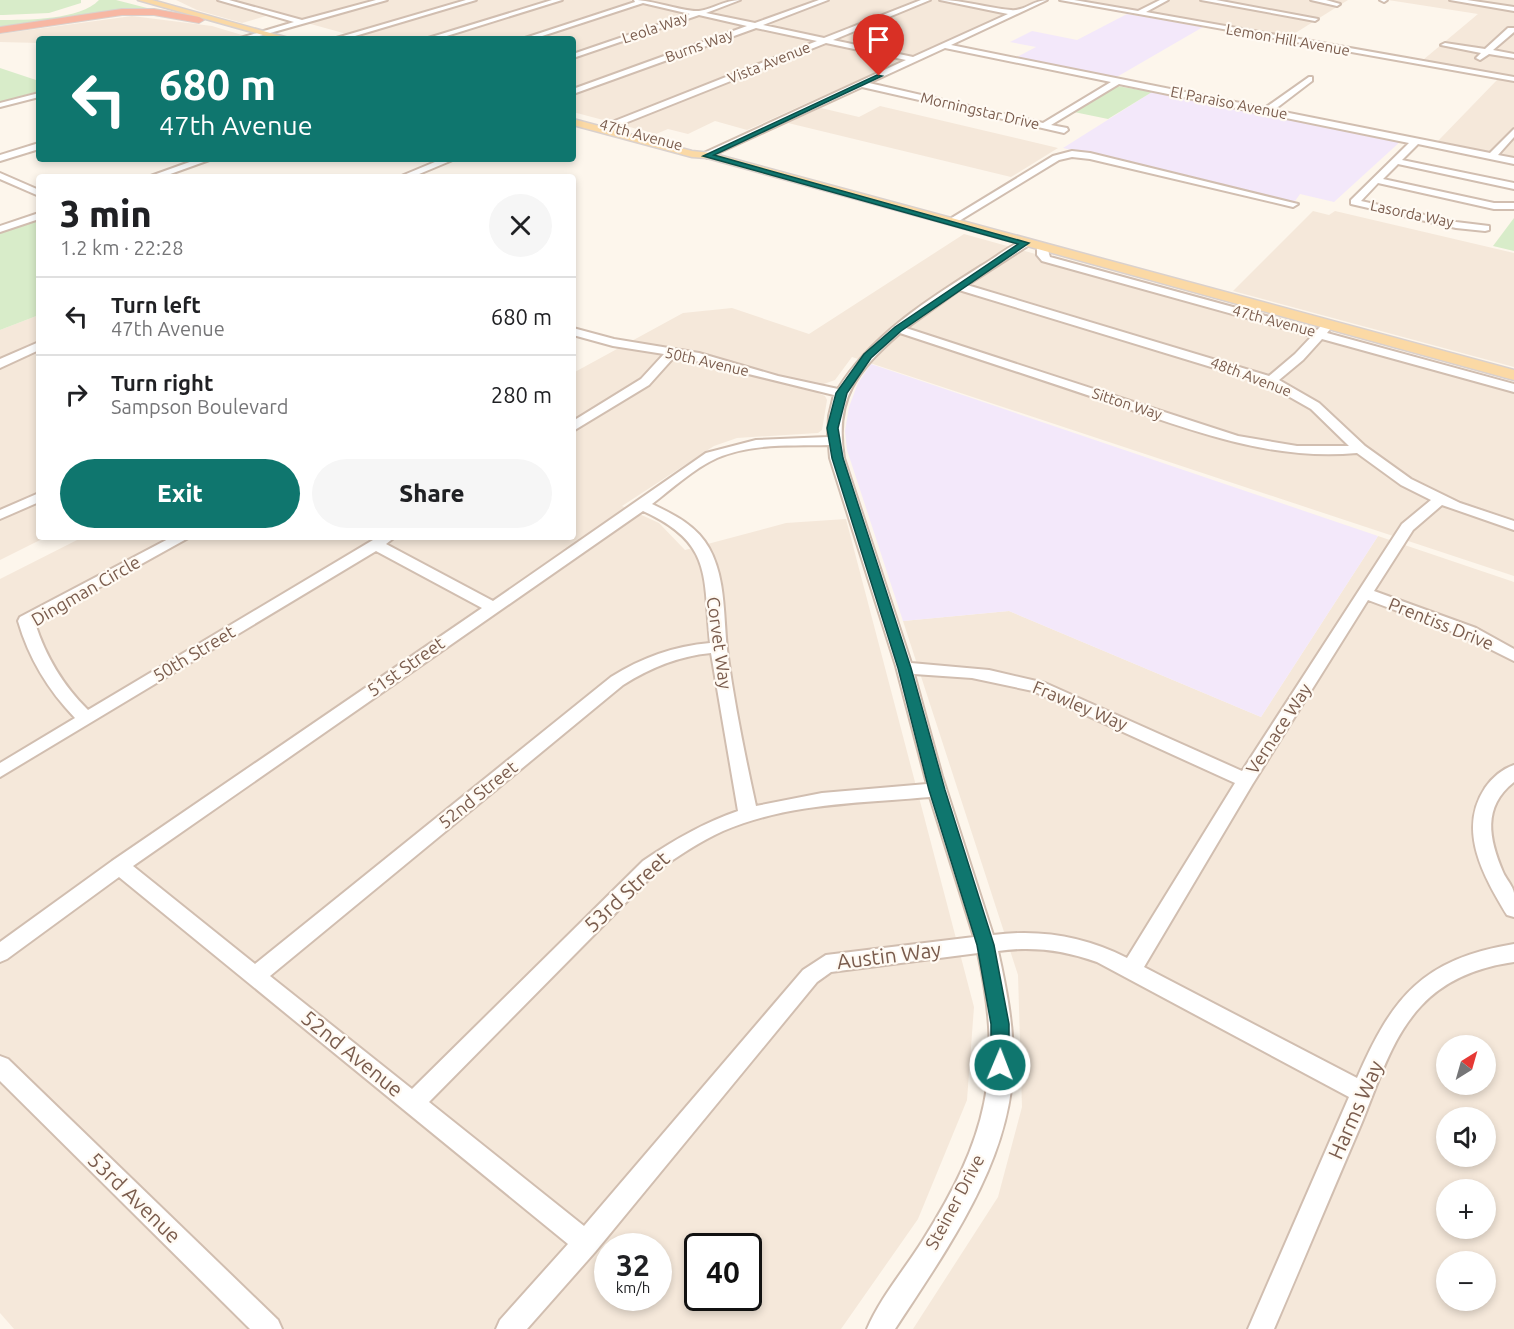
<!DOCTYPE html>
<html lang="en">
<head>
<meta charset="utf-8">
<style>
	:root { --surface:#fff; --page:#f6f6f6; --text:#202124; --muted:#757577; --line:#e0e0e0; --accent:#0f766e }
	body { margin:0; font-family:Ubuntu,sans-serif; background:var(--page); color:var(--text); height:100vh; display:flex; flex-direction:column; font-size:22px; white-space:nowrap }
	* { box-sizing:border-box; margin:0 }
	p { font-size:20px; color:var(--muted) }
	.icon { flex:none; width:33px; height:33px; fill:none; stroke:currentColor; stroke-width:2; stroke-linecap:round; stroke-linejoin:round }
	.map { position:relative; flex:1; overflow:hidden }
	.details { position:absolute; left:36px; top:174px; width:540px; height:366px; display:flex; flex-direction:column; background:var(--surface); border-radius:6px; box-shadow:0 3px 9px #0003 }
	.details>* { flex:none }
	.banner { position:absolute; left:36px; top:36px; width:540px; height:126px; border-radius:6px; box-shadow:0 3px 9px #0003; background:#0f766e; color:#fff; overflow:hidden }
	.needle { width:39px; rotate:37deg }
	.buttons { position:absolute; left:1436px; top:1035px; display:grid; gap:12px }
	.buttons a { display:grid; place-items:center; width:60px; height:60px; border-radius:50%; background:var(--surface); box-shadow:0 3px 9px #0003; font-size:30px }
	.speed { position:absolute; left:594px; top:1233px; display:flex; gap:12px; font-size:30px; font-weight:700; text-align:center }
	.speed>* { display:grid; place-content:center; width:78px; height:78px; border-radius:50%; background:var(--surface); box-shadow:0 3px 9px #0003; line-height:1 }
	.speed small { font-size:15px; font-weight:400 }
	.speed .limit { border:3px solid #111; border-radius:9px; background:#fff; color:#111 }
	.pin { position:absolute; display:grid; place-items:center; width:51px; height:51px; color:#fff; margin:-62px -26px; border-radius:50% 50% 50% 0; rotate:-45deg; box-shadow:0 0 6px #0007 }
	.pin .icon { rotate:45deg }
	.me { position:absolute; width:66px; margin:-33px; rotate:1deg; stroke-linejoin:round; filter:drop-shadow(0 0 4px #0008) }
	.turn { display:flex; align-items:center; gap:21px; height:126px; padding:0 24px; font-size:27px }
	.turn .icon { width:78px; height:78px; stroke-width:2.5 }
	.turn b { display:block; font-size:42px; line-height:51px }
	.round { display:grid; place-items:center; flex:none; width:63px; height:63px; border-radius:32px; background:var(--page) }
	.overview { display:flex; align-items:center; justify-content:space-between; height:102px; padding:0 24px }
	h1 { font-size:36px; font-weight:800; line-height:45px }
	.button { display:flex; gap:12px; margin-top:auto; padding:12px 24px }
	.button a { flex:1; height:69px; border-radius:36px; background:var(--accent); color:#fff; font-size:24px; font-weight:800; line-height:69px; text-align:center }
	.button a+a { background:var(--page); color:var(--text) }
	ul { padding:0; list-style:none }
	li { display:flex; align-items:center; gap:18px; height:78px; padding:0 24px; border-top:2px solid var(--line) }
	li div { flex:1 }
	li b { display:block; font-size:22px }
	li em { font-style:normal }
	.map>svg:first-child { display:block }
</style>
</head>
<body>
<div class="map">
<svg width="1514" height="1329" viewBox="0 0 1514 1329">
	<rect width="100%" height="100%" fill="#fdf6ec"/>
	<g fill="#f5e8da" fill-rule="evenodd">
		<polygon points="176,0 373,0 302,19 276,13 242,23 197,10"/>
		<polygon points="390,0 1037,0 747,130 715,121 688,134 668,129 656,134 573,112 573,39 345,39 354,36 307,23"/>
		<polygon points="1076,0 1348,0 1289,37"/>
		<polygon points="1388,0 1514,0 1514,76 1423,60 1478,14"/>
		<polygon points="132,16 212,26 242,35 232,39 39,39 39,43 0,42 0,34"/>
		<polygon points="1498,79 1514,82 1514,157 1438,141"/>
		<polygon points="880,106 1058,148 1011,177 788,123 821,108 859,117"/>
		<polygon points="1313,211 1329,215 1335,211 1514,253 1514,367 1233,291"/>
		<path d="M964,234L1514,388V576L852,357L835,380L821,385L818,393L825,396L827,400L822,430L818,433L737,438L714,446L622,506L659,523L685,550L786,523L846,519L974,1007L967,1100L918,1219L841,1329H14L0,1313V579L83,537H573V373L683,313L732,308L809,334ZM608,1246H658V1298H608ZM698,1246H748V1298H698Z"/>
		<polygon points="39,315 39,537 46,537 0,560 0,330"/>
		<path d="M1378,536L1514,582V1329H913L998,1197L1022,1107L1018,975L903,621L1009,611L1261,717ZM1446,1046H1485V1084H1446ZM1446,1118H1485V1156H1446ZM1446,1190H1485V1228H1446ZM1446,1262H1485V1300H1446Z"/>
	</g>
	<g fill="#f3e8fa">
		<polygon points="1127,14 1203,27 1115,78 1015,58 1036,47 1010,42 1032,31 1077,40"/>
		<polygon points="1152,92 1401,141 1334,202 1300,194 1293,204 1063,148"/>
		<polygon points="871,364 1378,536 1261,717 1009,611 903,621 847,450 845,431 849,407 858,383"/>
	</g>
	<g fill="#d8ecc9">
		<polygon points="0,0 81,0 81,3 49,13 3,15 0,15"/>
		<path d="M99,0H116L151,9L0,28V20C26,20 81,20 99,0Z"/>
		<polygon points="0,68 39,81 39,91 0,102"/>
		<polygon points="1117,86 1152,92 1108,119 1074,112"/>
		<polygon points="1514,218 1514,251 1493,246"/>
		<polygon points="39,220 39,315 0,330 0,233"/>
	</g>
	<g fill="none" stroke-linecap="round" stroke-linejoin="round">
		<defs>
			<g id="minor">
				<polygon points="218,0 229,0 302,20 376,0 387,0 249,39 237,39 294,22"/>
				<polygon points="466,0 476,0 345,39 333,39"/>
				<polygon points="552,0 562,0 437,39 425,39"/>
				<path d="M634,0C653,0 683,12 699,11C713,9 725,0 740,0L706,13L755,23L819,0H828L763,25L824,38L921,0H930L833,40L913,57L1008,14L940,0C964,0 987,8 1011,10C1023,12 1034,0 1047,0L951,45L1265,108L1309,77H1312V81L1274,110L1490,153L1514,129V137L1498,155L1514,158V164L1418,144L1402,160L1514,183V189L1398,164L1383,179L1494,203H1514V209H1494L1378,183L1361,201L1456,222L1489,226V230L1485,231L1456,228L1351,204V200L1409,143L1119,84L1051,125L1067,128L1068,130L1064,133L862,87L707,158L703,155L704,153L906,60L826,43L610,129L606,126L607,124L817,41L756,28L573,94V89L747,26L699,15L573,58V54L690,14L643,3L533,39H522L635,2ZM945,48L1111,82L1043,123L869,83Z"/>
				<polygon points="1060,0 1074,0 1138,11 1160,0 1168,0 1146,12 1514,77 1514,81"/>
				<polygon points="1201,0 1216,0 1318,19 1315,21"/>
				<polygon points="1311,0 1326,0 1340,4 1337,6"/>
				<polygon points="1380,0 1387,0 1384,2"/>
				<polygon points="1450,0 1467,0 1514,7 1514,11"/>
				<polygon points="1508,28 1514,28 1514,32 1493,50 1514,54 1514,58 1489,54 1480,60 1476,58 1481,53 1441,45 1445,43 1485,49"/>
				<polygon points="39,93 39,97 0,107 0,103"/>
				<polygon points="39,143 39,149 0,161 0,155"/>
				<polygon points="1072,151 1090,153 1298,204 1293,207 1090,159 1072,157 1059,160 954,224 945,222 1053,156"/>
				<polygon points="198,159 212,159 162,177 148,177"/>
				<polygon points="442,159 455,159 412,177 399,177"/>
				<polygon points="0,173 39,190 39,196 0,179"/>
				<polygon points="39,213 39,219 0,232 0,226"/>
				<path d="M1025,240L1029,241V245L967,285L1269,376L1295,354L1312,336L1042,261L1037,255V247L1042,244L1047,247L1050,257L1317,330L1321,326H1329L1331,328L1327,333L1514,384V392L1322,339L1303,360L1279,380L1319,403L1365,446L1411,479L1460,503L1514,521V530L1442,505L1413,530L1374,591L1476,628L1514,649V661L1464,636L1368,600L1252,785L1144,967L1357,1078C1392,997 1423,959 1514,944V962C1479,967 1446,979 1421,1006C1390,1039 1377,1087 1360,1127C1331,1194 1303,1262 1274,1329H1248L1349,1097L1097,962C1064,950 1033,946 998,951C1006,987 1013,1023 1013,1060C1013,1159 947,1249 895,1329H867C880,1298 905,1269 923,1240C987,1139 1004,1071 978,953L831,972L817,982L595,1252L527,1329H496L500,1320L568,1244L119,877L7,959L0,962V942L112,861L482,608L376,551L0,777V763L75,718C48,690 29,659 18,621L20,617L172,537H190L35,623C46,657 62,684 88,710L378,537H395L386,544L493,601L706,453L756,440L828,437L829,416L834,395L675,356L649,385L573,431V421L641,379L664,354L613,346L573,335V328L614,339L699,353L778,376L838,389C872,334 928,300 981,266C995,258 1010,245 1025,240ZM959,290L1267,384L1311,409L1349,446H1297L1238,436L906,328ZM900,333C970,356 1039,379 1108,402C1192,430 1268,461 1357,453L1401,485L1431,500L1402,524L1242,771L1045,683L989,670L911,663L844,458C834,398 857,371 900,333ZM829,445L830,458L896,666L927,784L822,793L756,806C745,756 735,707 728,657C723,622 727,580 709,548C697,526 675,515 652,504C673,488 693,469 717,458C752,443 791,446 829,445ZM643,511C713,543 703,575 710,643C674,646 641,658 611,677L255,964L133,866ZM711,653L738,811C703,823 674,840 643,861L412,1089L270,976L623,685C650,668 678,656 711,653ZM914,674L972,678L1033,691L1235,783L1127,958C1084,936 1041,929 993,935L942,776ZM930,797L974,937L826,955L803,970L584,1226L429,1102L657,871C678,856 699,842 723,831C788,803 862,803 930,797Z"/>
				<polygon points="39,342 39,350 0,368 0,359"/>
				<polygon points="39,493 39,502 0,519 0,510"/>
				<path d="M1514,765V782C1482,807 1489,839 1503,872C1506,879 1513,886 1514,893C1514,900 1514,910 1514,917L1507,915C1484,877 1457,830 1485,788C1492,778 1502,769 1514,765Z"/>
				<polygon points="0,1056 8,1059 278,1320 282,1329 250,1329 0,1081"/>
			</g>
			<g id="major">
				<polygon points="138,0 152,0 292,39 277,39"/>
				<polygon points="573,119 692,151 711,153 1514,370 1514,380 707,158 692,157 573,125"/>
			</g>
			<polygon id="highway" points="122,9 154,9 199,17 204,20 199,23 154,15 122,15 0,33 0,27"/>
		</defs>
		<use href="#minor" stroke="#d1beb0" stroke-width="4"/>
		<use href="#major" stroke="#dad1cd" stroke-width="3"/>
		<use href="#highway" stroke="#dad1cd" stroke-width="2"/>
		<use href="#minor" fill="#fff" fill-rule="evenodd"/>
		<use href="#major" fill="#fbd9a5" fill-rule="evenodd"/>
		<use href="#highway" fill="#f7b7a3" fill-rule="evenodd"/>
	</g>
	<polygon fill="#0f766e" stroke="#0a4d48" stroke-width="1.5" points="877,75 882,76 714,155 1029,243 901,331 871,358 847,393 838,428 843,458 911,668 945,790 994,945 1009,1024 1009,1065 1007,1070 1000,1073 994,1070 991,1065 991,1024 977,945 929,790 898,668 832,458 827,428 836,393 864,354 895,327 1018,244 703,156"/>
	<g text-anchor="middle" stroke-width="4.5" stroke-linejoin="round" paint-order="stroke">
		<g font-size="15" fill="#7a5c4d" stroke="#fffaf3">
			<text transform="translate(655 28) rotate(-19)" y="5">Leola Way</text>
			<text transform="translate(1288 40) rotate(10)" y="5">Lemon Hill Avenue</text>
			<text transform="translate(699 46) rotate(-20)" y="5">Burns Way</text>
			<text transform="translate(769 63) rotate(-22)" y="5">Vista Avenue</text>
			<text transform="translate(1229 103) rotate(11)" y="5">El Paraiso Avenue</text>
			<text transform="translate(980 111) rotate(13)" y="5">Morningstar Drive</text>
			<text transform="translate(641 135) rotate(15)" y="5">47th Avenue</text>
			<text transform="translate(1412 214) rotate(12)" y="5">Lasorda Way</text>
			<text transform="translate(1274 321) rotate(15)" y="5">47th Avenue</text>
			<text transform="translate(707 362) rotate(13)" y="5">50th Avenue</text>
			<text transform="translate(1251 377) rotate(21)" y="5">48th Avenue</text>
			<text transform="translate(1127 404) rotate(18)" y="5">Sitton Way</text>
		</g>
		<g font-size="18" fill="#7a5c4d" stroke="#fffaf3">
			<text transform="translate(86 591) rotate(-30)" y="6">Dingman Circle</text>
			<text transform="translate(1441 624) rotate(22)" y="6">Prentiss Drive</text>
			<text transform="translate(719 643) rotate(82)" y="6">Corvet Way</text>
			<text transform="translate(194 654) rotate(-31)" y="6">50th Street</text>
			<text transform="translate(406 667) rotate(-35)" y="6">51st Street</text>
			<text transform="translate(1080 706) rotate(23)" y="6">Frawley Way</text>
			<text transform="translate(1279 729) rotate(-57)" y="6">Vernace Way</text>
			<text transform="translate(478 795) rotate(-39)" y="6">52nd Street</text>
			<text transform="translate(955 1202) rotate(-62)" y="6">Steiner Drive</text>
		</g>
		<g font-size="21" fill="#7a5c4d" stroke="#fffaf3">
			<text transform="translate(627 892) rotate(-43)" y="7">53rd Street</text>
			<text transform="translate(889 956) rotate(-7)" y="7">Austin Way</text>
			<text transform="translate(352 1054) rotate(39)" y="7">52nd Avenue</text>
			<text transform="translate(1356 1110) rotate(-66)" y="7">Harms Way</text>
			<text transform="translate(134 1198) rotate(44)" y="7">53rd Avenue</text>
		</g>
	</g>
</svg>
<div class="buttons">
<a><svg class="needle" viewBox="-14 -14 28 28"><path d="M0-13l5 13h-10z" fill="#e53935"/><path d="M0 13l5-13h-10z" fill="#757577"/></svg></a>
<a><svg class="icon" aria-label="sound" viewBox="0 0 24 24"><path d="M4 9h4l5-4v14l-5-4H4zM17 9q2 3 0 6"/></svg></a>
<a>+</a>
<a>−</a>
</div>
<div class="speed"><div>32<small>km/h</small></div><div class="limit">40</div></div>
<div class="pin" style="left:879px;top:76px;background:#d93025"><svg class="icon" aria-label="arrive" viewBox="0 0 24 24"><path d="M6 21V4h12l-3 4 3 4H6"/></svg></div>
<svg class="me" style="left:1000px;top:1065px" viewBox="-20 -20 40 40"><circle r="17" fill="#0f766e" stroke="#fff" stroke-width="3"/><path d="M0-11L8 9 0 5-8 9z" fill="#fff"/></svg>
<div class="banner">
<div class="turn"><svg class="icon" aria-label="left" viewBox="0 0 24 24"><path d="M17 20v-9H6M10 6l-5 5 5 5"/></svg><div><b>680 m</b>47th Avenue</div></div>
</div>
<section class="details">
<div class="overview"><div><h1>3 min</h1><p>1.2 km · 22:28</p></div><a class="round"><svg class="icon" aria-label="close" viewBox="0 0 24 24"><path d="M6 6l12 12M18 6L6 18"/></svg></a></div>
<ul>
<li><svg class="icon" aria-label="left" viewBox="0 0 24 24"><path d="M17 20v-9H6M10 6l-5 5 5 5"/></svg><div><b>Turn left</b><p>47th Avenue</p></div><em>680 m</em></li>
<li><svg class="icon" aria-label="right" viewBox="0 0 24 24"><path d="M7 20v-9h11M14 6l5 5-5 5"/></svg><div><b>Turn right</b><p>Sampson Boulevard</p></div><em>280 m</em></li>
</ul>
<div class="button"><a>Exit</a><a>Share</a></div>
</section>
</div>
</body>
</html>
